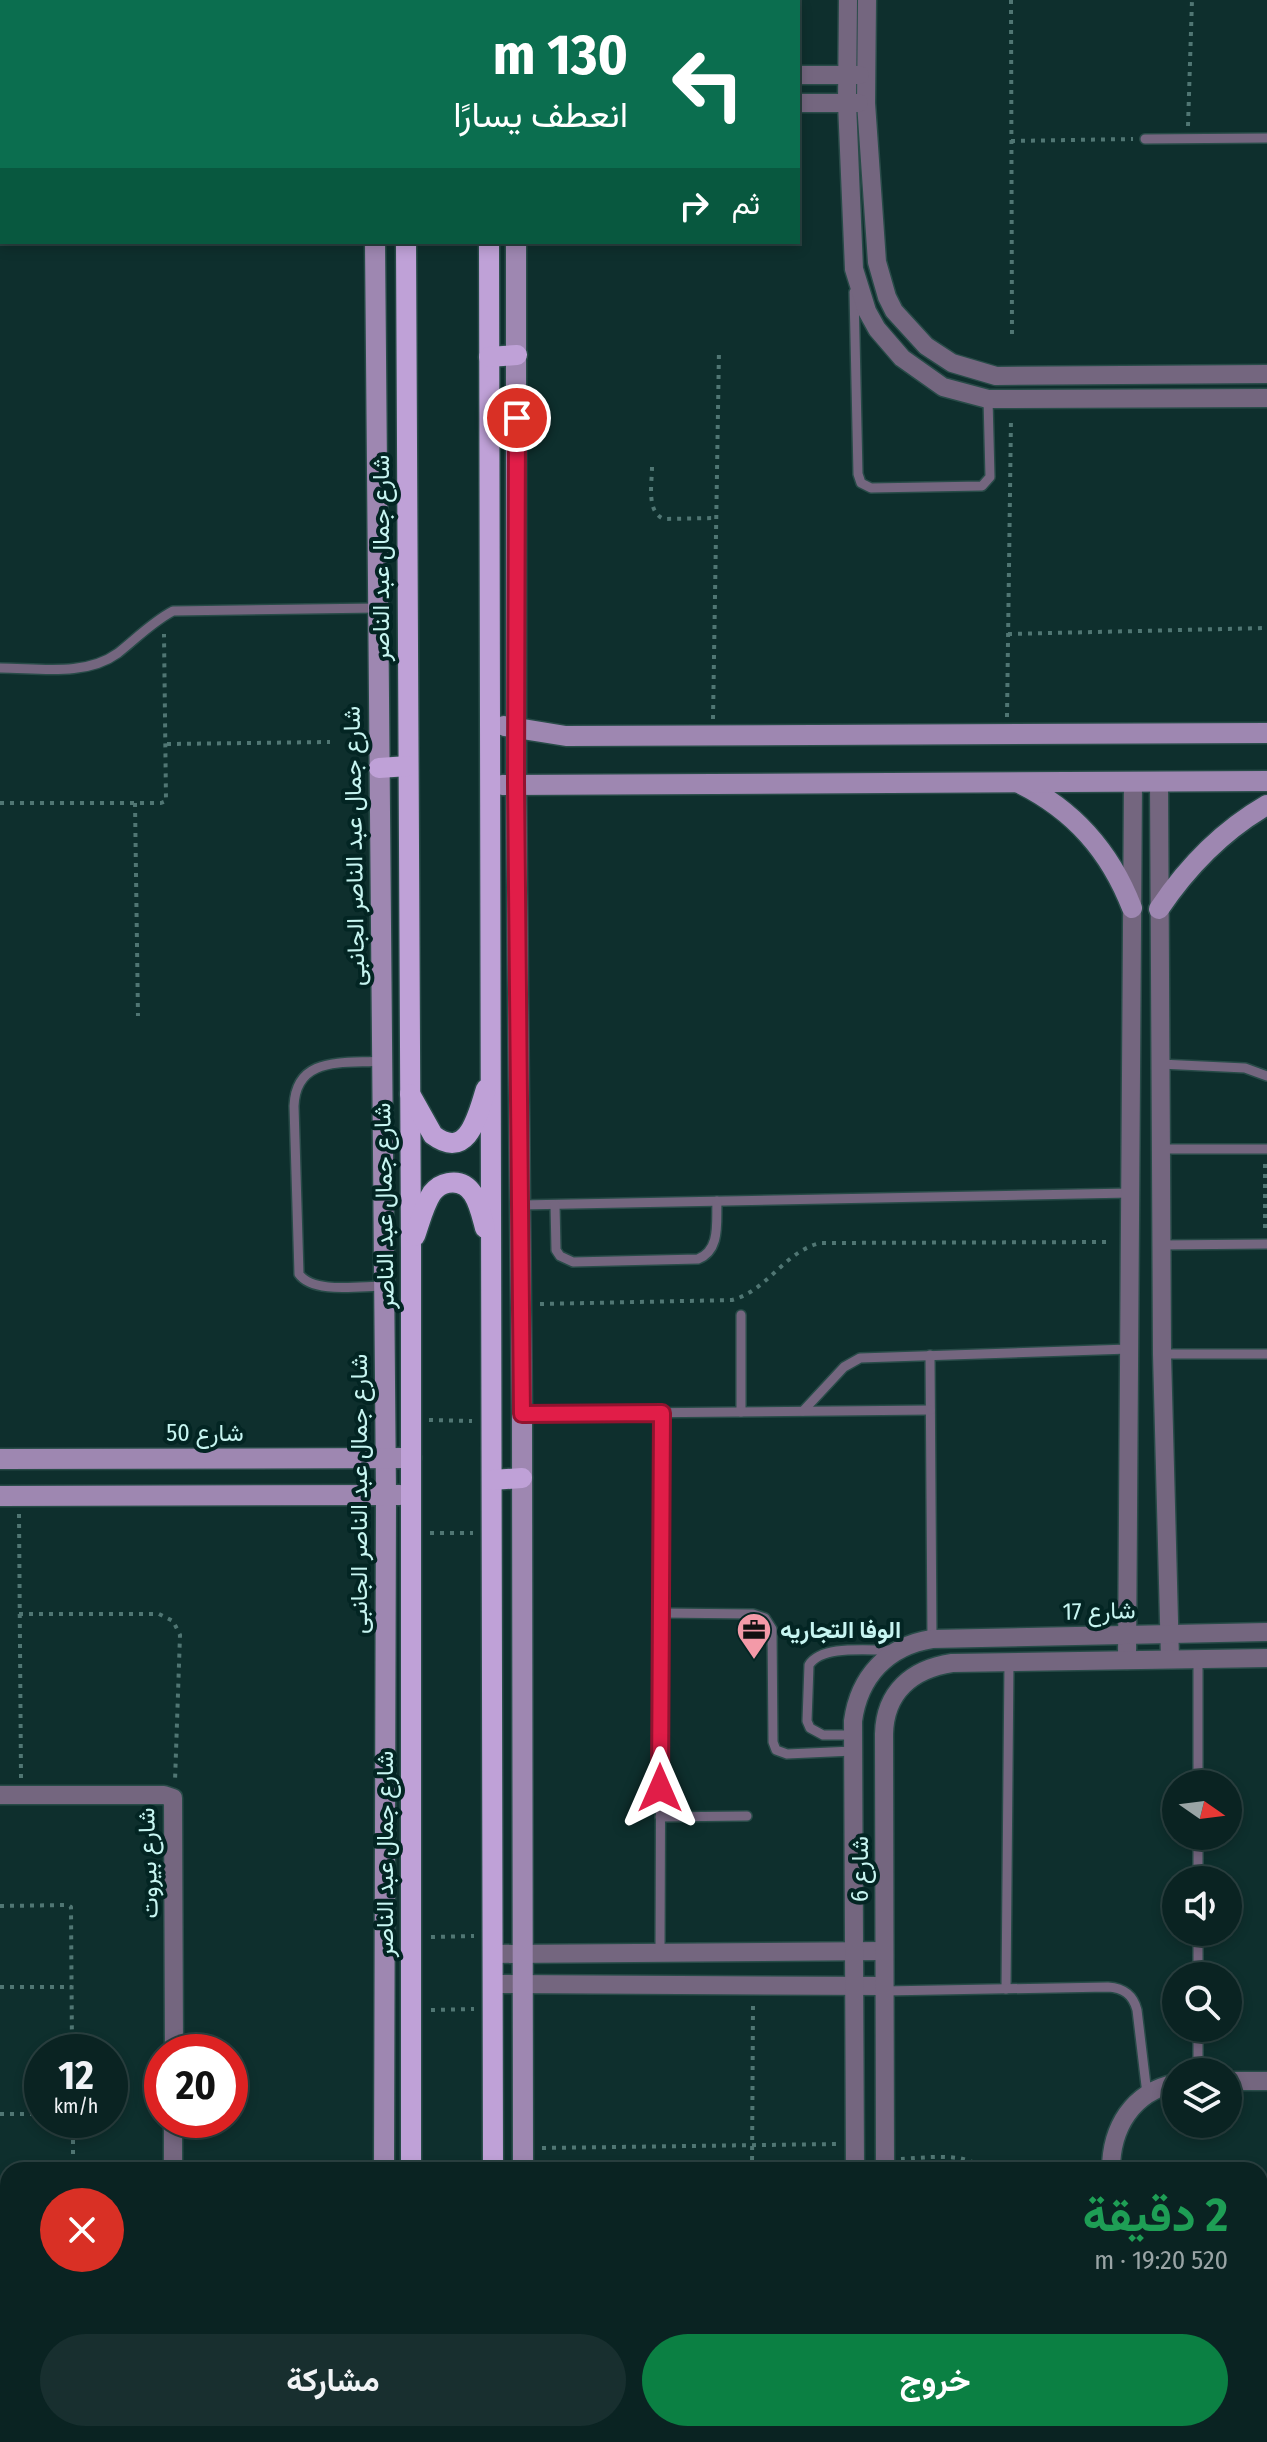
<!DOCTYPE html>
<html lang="ar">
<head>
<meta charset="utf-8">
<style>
	:root { --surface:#0a2322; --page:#182f2f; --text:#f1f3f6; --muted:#99a4a5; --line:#2a4040; --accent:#0b8043 }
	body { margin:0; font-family:"Fira Sans Condensed",Vazirmatn,sans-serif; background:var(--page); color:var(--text); direction:rtl; height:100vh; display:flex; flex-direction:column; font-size:30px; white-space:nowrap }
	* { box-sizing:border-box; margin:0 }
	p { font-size:26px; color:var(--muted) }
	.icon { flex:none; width:44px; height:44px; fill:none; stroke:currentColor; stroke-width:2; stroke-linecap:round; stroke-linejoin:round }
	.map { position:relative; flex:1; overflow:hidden; direction:ltr }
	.drawer { position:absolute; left:0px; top:2162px; width:1268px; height:280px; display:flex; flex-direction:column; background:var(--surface); border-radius:24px 24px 0 0; box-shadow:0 4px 12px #0003,0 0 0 2px var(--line); direction:rtl }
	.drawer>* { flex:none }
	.banner { position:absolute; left:0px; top:0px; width:800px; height:244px; box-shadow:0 4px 12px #0003,0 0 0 2px var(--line); direction:rtl; background:#0b6e4f; color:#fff; overflow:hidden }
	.needle { width:52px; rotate:104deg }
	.controls { position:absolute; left:1162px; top:1770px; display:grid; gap:16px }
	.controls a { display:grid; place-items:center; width:80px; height:80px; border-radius:50%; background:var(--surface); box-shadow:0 4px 12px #0003,0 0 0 2px var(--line); font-size:40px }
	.speed { position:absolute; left:24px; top:2034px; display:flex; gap:16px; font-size:40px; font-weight:700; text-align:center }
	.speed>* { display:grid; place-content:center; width:104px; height:104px; border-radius:50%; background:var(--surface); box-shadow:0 4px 12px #0003,0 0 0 2px var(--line); line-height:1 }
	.speed small { font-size:20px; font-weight:400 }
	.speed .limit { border:12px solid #d22; background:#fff; color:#111 }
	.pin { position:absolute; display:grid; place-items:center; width:68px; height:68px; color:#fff; margin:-34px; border:4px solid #fff; border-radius:50%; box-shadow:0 2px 8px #0007 }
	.me { position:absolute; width:88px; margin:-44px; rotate:0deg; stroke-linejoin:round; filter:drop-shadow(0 0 6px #0008) }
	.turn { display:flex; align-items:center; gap:28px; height:168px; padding:0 40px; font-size:36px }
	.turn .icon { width:104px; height:104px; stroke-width:2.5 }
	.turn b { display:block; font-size:56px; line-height:68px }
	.then { display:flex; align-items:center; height:76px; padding:0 40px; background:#0003; gap:16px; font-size:30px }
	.round { display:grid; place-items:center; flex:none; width:84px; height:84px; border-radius:42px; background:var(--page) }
	.headline { display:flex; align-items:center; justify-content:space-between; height:136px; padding:0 40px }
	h1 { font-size:48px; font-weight:700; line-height:60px; color:#1e9e55 }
	.primary-button { display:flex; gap:16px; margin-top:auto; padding:16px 40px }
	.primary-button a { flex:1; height:92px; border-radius:48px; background:var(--accent); color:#fff; font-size:32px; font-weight:700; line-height:92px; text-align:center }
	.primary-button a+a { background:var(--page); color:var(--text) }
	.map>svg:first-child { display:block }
</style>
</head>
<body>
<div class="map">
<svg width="1267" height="2442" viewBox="0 0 1267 2442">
	<rect width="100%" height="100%" fill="#0e2f2d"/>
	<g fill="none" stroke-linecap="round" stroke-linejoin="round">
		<defs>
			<g id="lane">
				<polyline points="1145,139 1267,138"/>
				<polyline points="854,292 858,474 861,483 871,488 982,486 990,477 988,399"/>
				<path d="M0,668C38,668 85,677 118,653C137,638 152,622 173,611L377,608"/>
				<path d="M382,1061C344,1064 296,1055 294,1106L299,1274C313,1294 360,1286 383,1286"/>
				<polyline points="1160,1064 1245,1068 1267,1076"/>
				<polyline points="1161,1149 1267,1149"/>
				<polyline points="521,1205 1130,1193"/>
				<path d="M555,1205L556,1250L560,1256L573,1262L698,1259C721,1250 716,1222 717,1201"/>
				<polyline points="1161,1245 1267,1244"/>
				<polyline points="741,1315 741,1412"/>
				<polyline points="1162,1354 1267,1354"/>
				<polyline points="930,1355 932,1639"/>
				<polyline points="803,1411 844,1367 860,1358 1129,1349"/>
				<polyline points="522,1414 930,1410"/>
				<polyline points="661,1613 753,1614 765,1618 772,1629 773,1742 776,1750 787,1754 853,1751"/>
				<polyline points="1198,1659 1198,1784"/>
				<path d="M853,1735H823L810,1728L807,1721L809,1665C822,1644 870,1651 894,1650"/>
				<polyline points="660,1817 747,1816"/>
				<polyline points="1198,1836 1198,1880"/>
				<polyline points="1198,1932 1198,1976"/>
				<polyline points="660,1953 662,1413"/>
				<polyline points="1006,1989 1009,1662"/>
				<path d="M884,1991L1108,1987C1123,1988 1133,1994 1137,2010L1147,2094"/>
				<polyline points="1198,2028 1198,2072"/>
				<polyline points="1111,2442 1111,2434"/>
			</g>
			<g id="street">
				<polyline points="848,0 847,103 854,269 867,311 877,329 902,358 943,387 988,399 1267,398"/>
				<polyline points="867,0 866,103 877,262 887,297 894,311 926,346 952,363 996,376 1267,374"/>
				<polyline points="798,75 860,75"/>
				<polyline points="798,103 859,103"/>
				<polyline points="1159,781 1162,1354 1170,1659"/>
				<polyline points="1127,1660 1133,781"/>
				<polyline points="0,1795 164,1795 173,1798 174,2052"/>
				<polyline points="492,1954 884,1951"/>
				<polyline points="493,1984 884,1986"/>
				<polyline points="1228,2081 1267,2081"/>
				<polyline points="173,2170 173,2120"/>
				<path d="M855,2170L853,1721C859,1677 887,1646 932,1639L1267,1632"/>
				<path d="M885,2170L884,1734C885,1692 912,1669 952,1663L1267,1658"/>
				<path d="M1111,2170C1111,2128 1132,2092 1176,2083"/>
				<polyline points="0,2336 8,2336"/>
				<polyline points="1260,2380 1267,2380"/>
				<polyline points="14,2434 14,2442"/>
				<polyline points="857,2434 857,2442"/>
				<polyline points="885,2434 885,2442"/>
				<polyline points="1209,2434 1209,2442"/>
			</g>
			<g id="secondary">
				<polyline points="374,0 374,2"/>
				<polyline points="34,2 34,0"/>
				<polyline points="207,2 207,0"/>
				<polyline points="517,2 517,0"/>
				<polyline points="0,22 2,22"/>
				<polyline points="0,70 2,70"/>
				<polyline points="375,242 386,1495 384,2170"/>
				<polyline points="516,242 516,783 522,1414 523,2170"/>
				<polyline points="504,726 566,736 1267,733"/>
				<path d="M1019,783C1074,810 1110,851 1132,908"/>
				<polyline points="502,785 1267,781"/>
				<path d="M1159,909C1188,866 1222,831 1267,805"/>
				<polyline points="0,1459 411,1458"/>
				<polyline points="0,1496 400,1495"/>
				<polyline points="525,2434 525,2442"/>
				<polyline points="383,2442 383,2434"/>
			</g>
			<g id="primary">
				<polyline points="404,0 404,2"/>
				<polyline points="490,0 490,2"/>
				<polyline points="406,242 411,1247 411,2170"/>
				<polyline points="489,242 493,2170"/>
				<polyline points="489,357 517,355"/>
				<polyline points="379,768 408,766"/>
				<path d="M410,1094L433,1135C469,1162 478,1113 486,1089"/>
				<path d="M415,1236C420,1222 424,1205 432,1193C436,1188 442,1184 448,1183C475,1178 480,1210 485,1228"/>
				<polyline points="492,1480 522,1478"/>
				<polyline points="412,2434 412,2442"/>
				<polyline points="494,2434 494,2442"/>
			</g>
		</defs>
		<use href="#lane" stroke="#284b48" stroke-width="12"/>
		<use href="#street" stroke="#284b48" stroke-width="21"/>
		<use href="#secondary" stroke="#284b48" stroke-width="23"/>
		<use href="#primary" stroke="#284b48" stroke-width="23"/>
		<g stroke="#507673" stroke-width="4" stroke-dasharray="4 6" stroke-linecap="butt">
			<polyline points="1011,0 1012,336"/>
			<polyline points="1188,126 1192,0"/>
			<polyline points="1011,141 1133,139"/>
			<path d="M652,467C652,484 646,512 664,519L716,518"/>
			<polyline points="1008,634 1267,628"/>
			<polyline points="1007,717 1011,418"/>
			<polyline points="713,719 719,349"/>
			<polyline points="167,744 330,742"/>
			<polyline points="0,803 161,803 166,801 164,634"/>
			<polyline points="135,803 138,1016"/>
			<polyline points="1265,1164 1265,1231"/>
			<path d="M540,1304L732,1300C767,1291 784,1252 820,1243L1112,1242"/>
			<polyline points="429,1420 472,1421"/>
			<polyline points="19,1514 21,1778"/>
			<polyline points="430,1533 473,1533"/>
			<polyline points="19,1614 159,1614 173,1621 180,1635 175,1781"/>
			<polyline points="0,1906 68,1905 71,1907 72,2052"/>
			<polyline points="431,1937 474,1936"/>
			<polyline points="0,1987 72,1987"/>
			<polyline points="431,2010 474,2009"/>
			<polyline points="0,2114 42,2114"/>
			<polyline points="73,2120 73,2170"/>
			<polyline points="542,2148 837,2144"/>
			<path d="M901,2159C923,2158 970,2151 982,2170"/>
			<polyline points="752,2170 753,2004"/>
			<polyline points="0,2190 8,2190"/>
			<polyline points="243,2434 244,2442"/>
			<polyline points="659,2434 659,2442"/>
		</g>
		<use href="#lane" stroke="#74667f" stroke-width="9"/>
		<use href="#street" stroke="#74667f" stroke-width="18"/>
		<use href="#secondary" stroke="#9e87b1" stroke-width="20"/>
		<use href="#primary" stroke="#bfa1d7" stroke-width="20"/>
	</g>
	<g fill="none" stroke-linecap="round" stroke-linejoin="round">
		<defs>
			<polyline id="route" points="517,418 516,783 522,1414 662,1413 660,1788"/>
		</defs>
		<use href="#route" stroke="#92132f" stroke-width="20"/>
		<use href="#route" stroke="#e11d48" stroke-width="14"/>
	</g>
	<defs>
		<symbol id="office-pin" viewBox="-11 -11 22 30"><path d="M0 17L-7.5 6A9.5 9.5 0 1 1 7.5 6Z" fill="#f39aa8" stroke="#032523"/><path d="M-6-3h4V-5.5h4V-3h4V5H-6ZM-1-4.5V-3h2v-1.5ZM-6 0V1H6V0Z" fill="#111"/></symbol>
	</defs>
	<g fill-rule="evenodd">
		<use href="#office-pin" x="734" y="1610" width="40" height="54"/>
	</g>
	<g text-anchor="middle" stroke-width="8" stroke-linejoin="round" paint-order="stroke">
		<g font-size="24" fill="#c7f5f1" stroke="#032523">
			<text transform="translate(381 558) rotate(-90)" y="8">شارع جمال عبد الناصر</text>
			<text transform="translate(354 846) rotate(-91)" y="8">شارع جمال عبد الناصر الجانبى</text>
			<text transform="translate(384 1206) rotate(-91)" y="8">شارع جمال عبد الناصر</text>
			<text x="205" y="1441">شارع 50</text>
			<text transform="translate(359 1494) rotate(-90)" y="8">شارع جمال عبد الناصر الجانبى</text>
			<text transform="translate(1099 1611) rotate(-1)" y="8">شارع 17</text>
			<text transform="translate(385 1854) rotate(-90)" y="8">شارع جمال عبد الناصر</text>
			<text transform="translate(148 1863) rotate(-92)" y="8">شارع بيروت</text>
			<text transform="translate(860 1869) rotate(-90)" y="8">شارع 6</text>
		</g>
		<g font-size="24" font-weight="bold" fill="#c7f5f1" stroke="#032523" text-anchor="start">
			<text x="780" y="1638">الوفا التجاريه</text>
		</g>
	</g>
</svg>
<div class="controls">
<a><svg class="needle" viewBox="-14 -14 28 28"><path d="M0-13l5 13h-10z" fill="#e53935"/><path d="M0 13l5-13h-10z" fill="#99a4a5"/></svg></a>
<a><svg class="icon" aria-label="sound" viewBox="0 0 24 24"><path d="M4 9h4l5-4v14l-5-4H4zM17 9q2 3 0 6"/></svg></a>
<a><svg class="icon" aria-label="search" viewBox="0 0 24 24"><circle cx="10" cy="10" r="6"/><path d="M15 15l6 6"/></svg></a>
<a><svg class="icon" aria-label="layers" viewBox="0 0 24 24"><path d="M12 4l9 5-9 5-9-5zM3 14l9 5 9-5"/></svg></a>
</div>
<div class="speed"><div>12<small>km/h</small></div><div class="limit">20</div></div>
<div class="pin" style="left:517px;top:418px;background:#d93025"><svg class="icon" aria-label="arrive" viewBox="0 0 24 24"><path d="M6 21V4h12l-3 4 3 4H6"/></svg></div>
<svg class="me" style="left:660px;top:1788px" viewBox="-20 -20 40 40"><path d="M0-17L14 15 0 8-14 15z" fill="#e11d48" stroke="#fff" stroke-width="4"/></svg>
<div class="banner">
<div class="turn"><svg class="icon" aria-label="left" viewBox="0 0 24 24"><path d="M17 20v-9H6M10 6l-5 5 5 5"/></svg><div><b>130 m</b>انعطف يسارًا</div></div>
<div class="then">ثم<svg class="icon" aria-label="right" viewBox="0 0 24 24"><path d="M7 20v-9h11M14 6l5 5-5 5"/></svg></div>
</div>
<section class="drawer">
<div class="headline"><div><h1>2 دقيقة</h1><p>520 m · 19:20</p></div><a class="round" style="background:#d93025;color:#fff"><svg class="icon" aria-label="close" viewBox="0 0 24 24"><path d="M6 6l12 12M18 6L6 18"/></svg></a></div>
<div class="primary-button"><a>خروج</a><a>مشاركة</a></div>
</section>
</div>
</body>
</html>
